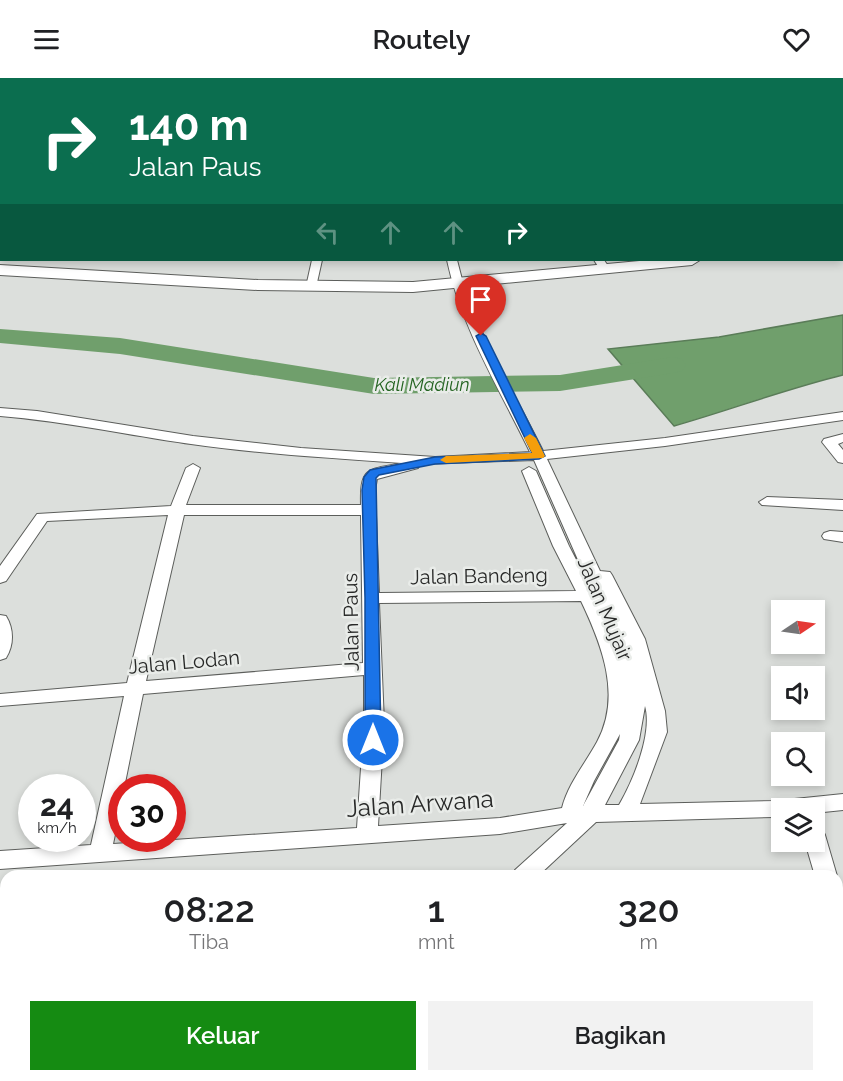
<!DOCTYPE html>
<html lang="id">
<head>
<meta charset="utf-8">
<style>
	:root { --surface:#fff; --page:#f2f2f2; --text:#202124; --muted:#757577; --accent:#158b12 }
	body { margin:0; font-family:Raleway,sans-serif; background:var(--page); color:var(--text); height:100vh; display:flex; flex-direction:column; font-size:22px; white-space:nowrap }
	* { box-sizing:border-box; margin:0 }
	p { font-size:20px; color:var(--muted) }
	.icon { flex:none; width:33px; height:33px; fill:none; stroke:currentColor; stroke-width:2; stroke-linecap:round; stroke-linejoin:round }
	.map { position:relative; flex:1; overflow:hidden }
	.drawer { position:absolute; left:0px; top:792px; width:843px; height:212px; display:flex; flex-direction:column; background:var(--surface); border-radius:18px 18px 0 0; box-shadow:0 3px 9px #0003 }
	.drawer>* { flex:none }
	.banner { position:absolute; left:0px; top:0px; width:843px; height:183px; box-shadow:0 3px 9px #0003; background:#0b6e4f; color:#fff; overflow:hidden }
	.needle { width:39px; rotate:77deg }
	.buttons { position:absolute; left:771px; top:522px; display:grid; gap:12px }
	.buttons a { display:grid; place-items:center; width:54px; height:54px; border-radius:0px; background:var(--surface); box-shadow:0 3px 9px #0003; font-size:30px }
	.speed { position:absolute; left:18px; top:696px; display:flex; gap:12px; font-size:30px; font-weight:700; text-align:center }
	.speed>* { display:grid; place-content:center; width:78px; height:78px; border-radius:50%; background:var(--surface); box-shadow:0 3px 9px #0003; line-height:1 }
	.speed small { font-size:15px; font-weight:400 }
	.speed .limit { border:9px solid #d22; background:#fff; color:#111 }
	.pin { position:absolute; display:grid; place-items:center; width:51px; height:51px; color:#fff; margin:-62px -26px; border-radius:50% 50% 50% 0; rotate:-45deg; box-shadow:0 0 6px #0007 }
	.pin .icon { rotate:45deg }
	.me { position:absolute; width:66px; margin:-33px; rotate:0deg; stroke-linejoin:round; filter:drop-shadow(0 0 4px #0008) }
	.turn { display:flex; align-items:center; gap:21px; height:126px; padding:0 30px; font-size:27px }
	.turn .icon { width:78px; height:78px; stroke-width:2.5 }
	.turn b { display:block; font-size:42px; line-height:51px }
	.lanes { display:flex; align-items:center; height:57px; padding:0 30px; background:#0003; justify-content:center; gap:30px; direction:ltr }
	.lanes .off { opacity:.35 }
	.eta { display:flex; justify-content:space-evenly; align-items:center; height:102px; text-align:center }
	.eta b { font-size:36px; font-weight:600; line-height:42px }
	.button { display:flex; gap:12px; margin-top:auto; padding:12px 30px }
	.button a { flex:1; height:69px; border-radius:0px; background:var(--accent); color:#fff; font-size:24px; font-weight:600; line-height:69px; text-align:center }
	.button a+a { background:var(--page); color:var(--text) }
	header { display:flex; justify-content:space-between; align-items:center; height:78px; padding:0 30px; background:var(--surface); font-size:27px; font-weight:600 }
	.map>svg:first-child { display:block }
</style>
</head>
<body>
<header><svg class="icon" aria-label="menu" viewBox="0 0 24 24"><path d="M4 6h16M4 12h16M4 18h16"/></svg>Routely<svg class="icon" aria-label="heart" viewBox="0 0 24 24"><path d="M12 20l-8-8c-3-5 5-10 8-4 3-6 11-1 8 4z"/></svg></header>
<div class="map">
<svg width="843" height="1003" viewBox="0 0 843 1003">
	<rect width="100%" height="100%" fill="#dcdfdc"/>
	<path fill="#709f6c" stroke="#5a7c58" stroke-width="1.5" d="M843,237V297C786,311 730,332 674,348L608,271L719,259Z"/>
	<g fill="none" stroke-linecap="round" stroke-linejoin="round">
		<polygon fill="#709f6c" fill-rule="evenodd" points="0,251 120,260 374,300 560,297 673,279 682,281 686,287 682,293 673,295 560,313 374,316 120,276 0,265"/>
		<defs>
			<g id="minor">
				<polygon points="39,0 47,0 48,2 41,2"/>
				<polygon points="106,0 114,0 115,2 108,2"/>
				<polygon points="151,0 159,0 160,2 153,2"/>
				<polygon points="219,0 227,0 228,2 221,2"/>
				<polygon points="287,0 295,0 296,2 289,2"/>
				<polygon points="358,0 366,0 367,2 360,2"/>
				<polygon points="465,0 473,0 473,2 466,2"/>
				<polygon points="784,0 792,0 792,2 785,2"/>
				<rect x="0" y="4" width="2" height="6"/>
				<rect x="842" y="39" width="1" height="5"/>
				<polygon points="0,68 2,69 2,74 0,74"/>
				<rect x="842" y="100" width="1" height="6"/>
				<polygon points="312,182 322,182 316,209 311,212 306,209"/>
				<path d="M447,182H457C472,249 513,312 543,373L665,360L843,334V342L665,368L547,381L600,493L610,494L612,497L645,561L665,633L667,654L640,726L775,723L843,716V732L814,735V730H782V738L775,739L596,744L538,798H512L515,792L567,745L500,756L0,791V773L91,767L124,618L0,628V616L127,605L168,437L47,443L6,503L0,505V488L37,436L171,428L186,390L193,386L200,390L186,427H361C360,388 367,392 402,385C332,380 261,376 191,366C127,357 64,343 0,338V330L37,333L193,358L301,370L435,379L530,374C500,312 461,249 447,182ZM534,382L590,509L569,468L536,393L529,389L522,393L553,468L576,513L379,515L375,412L377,401L418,390L420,386ZM184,437H361L363,585L146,603ZM581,523C602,567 622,618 597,664C585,686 568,706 562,730L500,740L378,748L384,645L379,525ZM364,597V645L357,750L113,766L122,723V710H124L143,616ZM645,628C653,655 633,703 619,727H605L639,662ZM620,656L619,662L583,728L594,703Z"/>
				<polygon points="594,182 604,182 610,191 609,193 601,193"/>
				<polygon points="843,356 843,364 838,366 843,372 843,385 838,384 822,364 824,361"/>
				<polygon points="767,419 843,422 843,432 762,427 759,424"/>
				<polygon points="830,453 843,454 843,464 824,461 822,458 824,455"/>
				<path d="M0,537L6,538C14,551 14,567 6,580L0,582Z"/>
				<polygon points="814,749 822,751 825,757 837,798 815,798 805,764 814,764"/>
				<polygon points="837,830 843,833 843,872 837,870"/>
				<rect x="837" y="902" width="6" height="22"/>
				<rect x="837" y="972" width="6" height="24"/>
				<polygon points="291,998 321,998 319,1003 289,1003"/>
				<polygon points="732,998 761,998 759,1003 730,1003"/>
			</g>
			<polygon id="secondary" points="650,182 700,182 692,187 413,214 258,212 0,197 0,187 258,202 413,204"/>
		</defs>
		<use href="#minor" stroke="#5c5e5b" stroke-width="2"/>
		<use href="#secondary" stroke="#5c5e5b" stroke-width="2"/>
		<use href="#minor" fill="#fff" fill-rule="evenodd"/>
		<use href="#secondary" fill="#fff" fill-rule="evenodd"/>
	</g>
	<polygon fill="#1a73e8" stroke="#114b97" stroke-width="1.5" points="481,255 486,258 545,378 539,381 435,386 379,397 376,400 381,662 379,666 368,666 365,662 365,520 362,412 364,399 370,392 435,379 532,375 476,258"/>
	<polygon fill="#f59e0b" points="530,356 536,360 545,378 543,380 446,385 440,382 446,378 532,375 524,360"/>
	<g text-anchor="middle" stroke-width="5" stroke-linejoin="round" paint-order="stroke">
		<g font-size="18" font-style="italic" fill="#246421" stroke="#e9ece9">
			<text x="422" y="313">Kali Madiun</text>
		</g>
		<g font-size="20" fill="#282928" stroke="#e9ece9">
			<text transform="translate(479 498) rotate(-1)" y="7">Jalan Bandeng</text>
			<text transform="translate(605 531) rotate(67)" y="7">Jalan Mujair</text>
			<text transform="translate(351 544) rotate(-91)" y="7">Jalan Paus</text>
			<text transform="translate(184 584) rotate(-5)" y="7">Jalan Lodan</text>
		</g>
		<g font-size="24" fill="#282928" stroke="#e9ece9">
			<text transform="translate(420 726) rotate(-4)" y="8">Jalan Arwana</text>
		</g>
	</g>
</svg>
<div class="buttons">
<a><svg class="needle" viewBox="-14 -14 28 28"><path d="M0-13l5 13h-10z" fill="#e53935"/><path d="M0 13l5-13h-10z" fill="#757577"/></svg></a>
<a><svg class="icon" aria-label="sound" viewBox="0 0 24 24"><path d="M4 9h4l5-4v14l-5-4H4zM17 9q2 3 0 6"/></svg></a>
<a><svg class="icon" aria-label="search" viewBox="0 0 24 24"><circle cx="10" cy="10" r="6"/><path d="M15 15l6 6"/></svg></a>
<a><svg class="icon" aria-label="layers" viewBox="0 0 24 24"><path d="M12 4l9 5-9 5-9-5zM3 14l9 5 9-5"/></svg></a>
</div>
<div class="speed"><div>24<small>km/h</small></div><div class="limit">30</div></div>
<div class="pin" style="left:481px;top:258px;background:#d93025"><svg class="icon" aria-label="arrive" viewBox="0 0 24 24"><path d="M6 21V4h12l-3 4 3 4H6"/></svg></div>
<svg class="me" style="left:373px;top:662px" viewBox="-20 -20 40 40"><circle r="17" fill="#1a73e8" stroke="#fff" stroke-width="3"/><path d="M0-11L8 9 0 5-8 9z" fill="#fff"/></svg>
<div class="banner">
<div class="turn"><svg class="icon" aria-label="right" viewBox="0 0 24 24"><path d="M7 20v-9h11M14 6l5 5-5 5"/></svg><div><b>140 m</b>Jalan Paus</div></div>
<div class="lanes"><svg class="icon off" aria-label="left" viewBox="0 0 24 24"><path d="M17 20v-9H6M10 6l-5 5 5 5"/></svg><svg class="icon off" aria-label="ahead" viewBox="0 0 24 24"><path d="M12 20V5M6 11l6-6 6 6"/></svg><svg class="icon off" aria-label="ahead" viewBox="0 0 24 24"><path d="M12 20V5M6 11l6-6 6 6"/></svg><svg class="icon" aria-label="right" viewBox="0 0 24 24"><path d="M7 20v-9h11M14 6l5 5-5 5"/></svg></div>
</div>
<section class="drawer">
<div class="eta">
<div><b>08:22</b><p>Tiba</p></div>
<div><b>1</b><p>mnt</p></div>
<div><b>320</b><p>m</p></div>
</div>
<div class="button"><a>Keluar</a><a>Bagikan</a></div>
</section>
</div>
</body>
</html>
